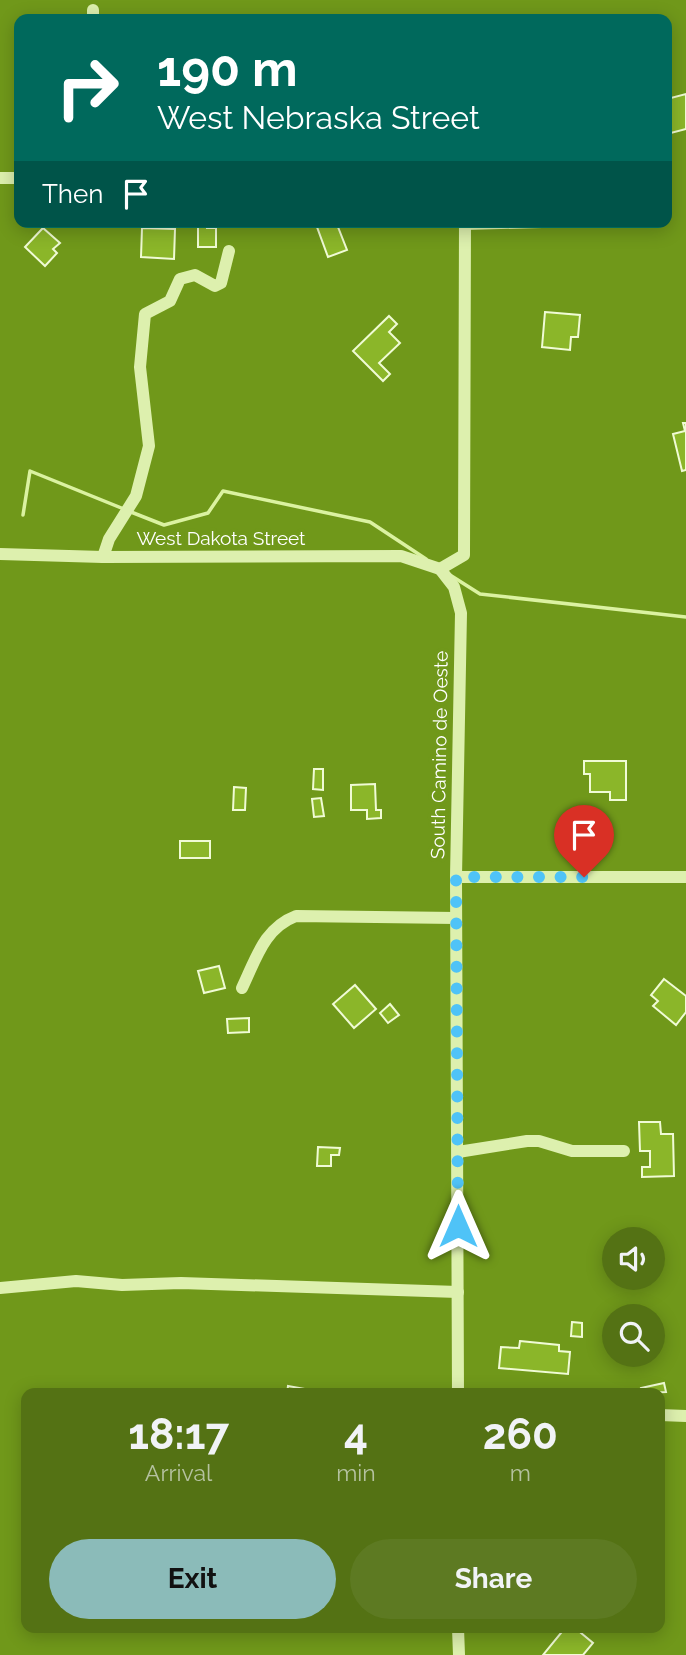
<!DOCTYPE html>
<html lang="en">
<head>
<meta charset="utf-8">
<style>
	:root { --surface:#547214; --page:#5d7a22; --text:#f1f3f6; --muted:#b5c2a0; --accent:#8bbbb9 }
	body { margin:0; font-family:Raleway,sans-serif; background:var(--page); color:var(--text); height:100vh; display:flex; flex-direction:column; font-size:26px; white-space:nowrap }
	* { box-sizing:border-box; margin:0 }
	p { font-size:23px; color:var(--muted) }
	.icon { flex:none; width:38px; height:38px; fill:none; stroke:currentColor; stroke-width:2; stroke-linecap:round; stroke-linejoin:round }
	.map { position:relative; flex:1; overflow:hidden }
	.panel { position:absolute; left:21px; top:1388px; width:644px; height:245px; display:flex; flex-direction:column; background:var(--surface); border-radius:14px; box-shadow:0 4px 18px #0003 }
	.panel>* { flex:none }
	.banner { position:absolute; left:14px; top:14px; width:658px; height:214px; border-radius:14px; box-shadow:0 4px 18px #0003; background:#00695c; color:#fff; overflow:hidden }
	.buttons { position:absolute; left:602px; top:1227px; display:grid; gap:14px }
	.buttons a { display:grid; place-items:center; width:63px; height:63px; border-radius:50%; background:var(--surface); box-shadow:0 4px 18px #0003; font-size:35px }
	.pin { position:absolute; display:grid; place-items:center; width:60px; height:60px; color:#fff; margin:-72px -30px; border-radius:50% 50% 50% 0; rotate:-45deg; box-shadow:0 0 7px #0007 }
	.pin .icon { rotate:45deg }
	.me { position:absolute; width:77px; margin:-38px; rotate:0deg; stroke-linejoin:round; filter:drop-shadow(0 0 5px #0008) }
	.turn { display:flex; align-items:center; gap:24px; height:147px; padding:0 28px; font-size:32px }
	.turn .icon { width:91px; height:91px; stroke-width:2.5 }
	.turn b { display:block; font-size:49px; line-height:60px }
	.then { display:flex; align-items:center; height:66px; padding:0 28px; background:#0003; gap:14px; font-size:26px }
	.eta { display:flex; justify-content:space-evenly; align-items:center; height:119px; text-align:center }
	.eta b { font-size:42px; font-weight:700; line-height:49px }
	.cta { display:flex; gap:14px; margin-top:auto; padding:14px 28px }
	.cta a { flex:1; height:80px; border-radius:42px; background:var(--accent); color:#111; font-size:28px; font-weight:700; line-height:80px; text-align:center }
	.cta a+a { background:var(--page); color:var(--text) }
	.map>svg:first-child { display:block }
</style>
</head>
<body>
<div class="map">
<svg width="686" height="1655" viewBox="0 0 686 1655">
	<rect width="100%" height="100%" fill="#70981a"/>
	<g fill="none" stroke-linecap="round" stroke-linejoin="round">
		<g stroke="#dbf2a1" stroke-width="3.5">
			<polyline points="131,512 164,525 208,513 223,491 370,522 426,559"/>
			<polyline points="23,515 30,471 124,509"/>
			<polyline points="450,575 480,594 686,617"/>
		</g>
	</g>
	<g fill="#8bb629" stroke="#f0fbd5" stroke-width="2">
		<polygon points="686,94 686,129 667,134 667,99"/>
		<polygon points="198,222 207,222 207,228 216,228 216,247 198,247"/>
		<polygon points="328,222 336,222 347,250 328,257 317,227"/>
		<polygon points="43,228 60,243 53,249 57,253 45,266 25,247"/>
		<polygon points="142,228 175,229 174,259 141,257"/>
		<polygon points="545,312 580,315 578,337 571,337 570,350 542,347"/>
		<polygon points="389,316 397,324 389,332 400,343 379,363 390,374 383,381 353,351"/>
		<polygon points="683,423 686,423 686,470 682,471 673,434 685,431"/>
		<polygon points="584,761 626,761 626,800 610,800 610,792 590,792 590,774 584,774"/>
		<polygon points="314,769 323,769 323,790 313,789"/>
		<polygon points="375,784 376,810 381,810 381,818 367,819 367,810 351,810 351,785"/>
		<polygon points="234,787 246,788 245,810 233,810"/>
		<polygon points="321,798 324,816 314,817 312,799"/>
		<rect x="180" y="841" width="30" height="17"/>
		<polygon points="219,966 225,988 204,993 198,971"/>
		<polygon points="664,979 686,996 686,1012 676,1025 653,1006 658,1001 651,995"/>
		<polygon points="355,985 376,1009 354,1028 333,1004"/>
		<polygon points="390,1004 399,1015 388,1023 380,1013"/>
		<polygon points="249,1018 249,1032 228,1033 227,1019"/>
		<polygon points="639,1122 660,1122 661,1134 673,1134 674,1176 642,1177 642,1167 650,1167 650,1151 640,1151"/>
		<polygon points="318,1147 340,1148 339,1155 331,1155 331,1166 317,1166"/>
		<polygon points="572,1322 582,1323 582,1337 571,1336"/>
		<polygon points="520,1341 559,1345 559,1351 570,1352 568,1374 499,1368 501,1347 519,1348"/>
		<polygon points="664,1383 666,1392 642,1393 641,1388"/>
		<polygon points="288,1386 311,1390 311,1393 287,1393"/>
		<polygon points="565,1628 575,1628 593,1643 583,1655 543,1655"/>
	</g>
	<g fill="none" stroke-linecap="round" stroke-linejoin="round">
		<g stroke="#ddf0ae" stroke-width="12">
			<polyline points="93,10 93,19"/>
			<polyline points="0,178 19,178"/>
			<polyline points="465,224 542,222"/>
			<polyline points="0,554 103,557 401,556 440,569"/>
			<polyline points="103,557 109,539 136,496 149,446 140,367 145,314 170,301 180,279 195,275 215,286 221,283 229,251"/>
			<polyline points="440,569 454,587 461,613 456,877 458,1393"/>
			<polyline points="440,569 464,555 465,222"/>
			<polyline points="456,877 686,877"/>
			<path d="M242,988C256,959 264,928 296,916L456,918"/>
			<polyline points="458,1152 527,1141 539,1141 572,1151 624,1151"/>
			<polyline points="0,1288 76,1281 122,1285 181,1283 458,1292"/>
			<polyline points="660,1415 686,1416"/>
			<polyline points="458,1628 459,1655"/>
		</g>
	</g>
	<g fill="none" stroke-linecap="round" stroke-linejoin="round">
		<polyline stroke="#4fc3f7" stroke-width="12" stroke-dasharray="0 21.6" points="458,1226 456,877 584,877"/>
	</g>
	<g text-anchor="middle" stroke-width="7" stroke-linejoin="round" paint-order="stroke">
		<g font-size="19" fill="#fff" stroke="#70981a">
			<text x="221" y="545">West Dakota Street</text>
			<text transform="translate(439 755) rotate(-89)" y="7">South Camino de Oeste</text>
		</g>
	</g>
</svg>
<div class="buttons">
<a><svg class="icon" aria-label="sound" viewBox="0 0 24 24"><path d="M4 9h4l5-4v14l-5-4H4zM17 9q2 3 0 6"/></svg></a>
<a><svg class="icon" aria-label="search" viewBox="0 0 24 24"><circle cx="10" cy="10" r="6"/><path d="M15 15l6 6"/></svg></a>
</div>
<div class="pin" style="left:584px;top:877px;background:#d93025"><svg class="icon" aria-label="arrive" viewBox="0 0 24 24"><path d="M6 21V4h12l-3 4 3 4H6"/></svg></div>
<svg class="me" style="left:458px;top:1226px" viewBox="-20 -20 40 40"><path d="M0-17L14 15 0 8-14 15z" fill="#4fc3f7" stroke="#fff" stroke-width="4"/></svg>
<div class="banner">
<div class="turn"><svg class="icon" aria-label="right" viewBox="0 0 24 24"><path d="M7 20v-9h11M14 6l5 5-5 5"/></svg><div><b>190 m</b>West Nebraska Street</div></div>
<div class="then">Then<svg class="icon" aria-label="arrive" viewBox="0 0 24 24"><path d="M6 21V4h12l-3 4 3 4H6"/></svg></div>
</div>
<section class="panel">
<div class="eta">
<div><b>18:17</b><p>Arrival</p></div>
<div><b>4</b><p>min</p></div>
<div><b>260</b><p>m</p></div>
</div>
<div class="cta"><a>Exit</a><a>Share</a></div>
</section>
</div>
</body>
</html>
